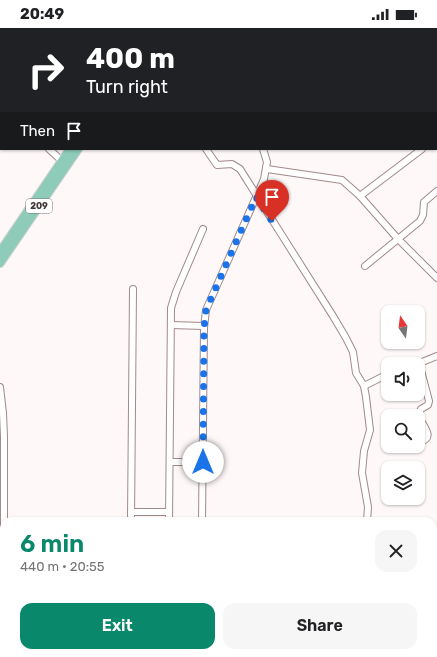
<!DOCTYPE html>
<html lang="en">
<head>
<meta charset="utf-8">
<style>
	:root { --surface:#fff; --page:#f6f6f6; --text:#202124; --muted:#757577; --accent:#0a886b }
	body { margin:0; font-family:Rubik,sans-serif; background:var(--page); color:var(--text); height:100vh; display:flex; flex-direction:column; font-size:15px; white-space:nowrap }
	* { box-sizing:border-box; margin:0 }
	p { font-size:13px; color:var(--muted) }
	.icon { flex:none; width:22px; height:22px; fill:none; stroke:currentColor; stroke-width:2; stroke-linecap:round; stroke-linejoin:round }
	.map { position:relative; flex:1; overflow:hidden }
	.sheet { position:absolute; left:0px; top:489px; width:437px; height:140px; display:flex; flex-direction:column; background:var(--surface); border-radius:12px 12px 0 0; box-shadow:0 1px 3px #0004 }
	.sheet>* { flex:none }
	.hud { position:absolute; left:0px; top:0px; width:437px; height:122px; box-shadow:0 1px 3px #0004; background:#202124; color:#fff; overflow:hidden }
	.needle { width:26px; rotate:346deg }
	.fabs { position:absolute; left:381px; top:277px; display:grid; gap:8px }
	.fabs a { display:grid; place-items:center; width:44px; height:44px; border-radius:8px; background:var(--surface); box-shadow:0 1px 3px #0004; font-size:20px }
	.pin { position:absolute; display:grid; place-items:center; width:34px; height:34px; color:#fff; margin:-41px -17px; border-radius:50% 50% 50% 0; rotate:-45deg; box-shadow:0 0 4px #0007 }
	.pin .icon { rotate:45deg }
	.me { position:absolute; width:44px; margin:-22px; rotate:0deg; stroke-linejoin:round; filter:drop-shadow(0 0 3px #0008) }
	.turn { display:flex; align-items:center; gap:14px; height:84px; padding:0 20px; font-size:18px }
	.turn .icon { width:52px; height:52px; stroke-width:2.5 }
	.turn b { display:block; font-size:28px; line-height:34px }
	.then { display:flex; align-items:center; height:38px; padding:0 20px; background:#0003; gap:8px; font-size:15px }
	.round { display:grid; place-items:center; flex:none; width:42px; height:42px; border-radius:12px; background:var(--page) }
	.headline { display:flex; align-items:center; justify-content:space-between; height:68px; padding:0 20px }
	h1 { font-size:24px; font-weight:600; line-height:30px; color:var(--accent) }
	.primary-button { display:flex; gap:8px; margin-top:auto; padding:8px 20px }
	.primary-button a { flex:1; height:46px; border-radius:12px; background:var(--accent); color:#fff; font-size:16px; font-weight:600; line-height:46px; text-align:center }
	.primary-button a+a { background:var(--page); color:var(--text) }
	.status { display:flex; justify-content:space-between; align-items:center; height:28px; padding:0 20px; background:var(--surface); direction:ltr }
	.status svg { height:11px; fill:currentColor }
	.map>svg:first-child { display:block }
</style>
</head>
<body>
<div class="status"><b>20:49</b><svg viewBox="0 0 49 12"><path d="M0 12V9h3v3zM5 12V6h3v6zM10 12V3h3v9zM15 12V0h3v12zM26 1h20v11H26zM47 4h2v5h-2z"/></svg></div>
<div class="map">
<svg width="437" height="629" viewBox="0 0 437 629">
	<rect width="100%" height="100%" fill="#fef8f8"/>
	<g fill="none" stroke-linecap="round" stroke-linejoin="round">
		<defs>
			<g id="minor">
				<polyline points="42,1 43,0"/>
				<polyline points="0,37 1,36"/>
				<polyline points="0,89 1,89"/>
				<polyline points="436,113 437,112"/>
				<polyline points="49,121 62,133"/>
				<polyline points="206,121 217,137 232,136 240,141 333,288 346,310 353,324 356,345 364,358 366,369 370,402 364,423 362,445 368,479 367,493"/>
				<polyline points="267,141 342,152 360,168 398,211 437,250"/>
				<polyline points="360,168 422,121"/>
				<polyline points="365,238 420,193 423,187 424,174 437,163"/>
				<polyline points="171,297 204,298"/>
				<polyline points="417,336 437,328"/>
				<polyline points="364,358 388,346"/>
				<polyline points="0,359 3,385 4,409 4,629"/>
				<path d="M418,415C437,410 423,399 418,387L421,381L428,377L429,373L419,335"/>
				<polyline points="170,434 203,434"/>
				<polyline points="131,484 169,484"/>
				<polyline points="131,493 133,261"/>
				<polyline points="169,493 171,280 176,264 203,201"/>
				<polyline points="202,493 204,300 206,282 264,151 267,134 263,121"/>
				<polyline points="433,569 437,569"/>
				<polyline points="389,625 392,629"/>
				<polyline points="130,629 130,625"/>
				<polyline points="169,629 169,625"/>
				<polyline points="201,629 201,625"/>
				<polyline points="348,629 349,625"/>
			</g>
			<g id="major">
				<polyline points="172,0 173,1"/>
				<polyline points="155,1 156,0"/>
				<polyline points="162,1 163,0"/>
				<polyline points="0,224 70,121"/>
				<polyline points="0,235 78,121"/>
			</g>
		</defs>
		<use href="#minor" stroke="#a2898b" stroke-width="8"/>
		<use href="#major" stroke="#d5d3d3" stroke-width="10"/>
		<use href="#minor" stroke="#fff" stroke-width="6"/>
		<use href="#major" stroke="#8eccb9" stroke-width="8"/>
	</g>
	<g fill="none" stroke-linecap="round" stroke-linejoin="round">
		<polyline stroke="#1a73e8" stroke-width="7" stroke-dasharray="0 12.6" points="203,434 204,300 206,282 256,169 272,193"/>
	</g>
	<g text-anchor="middle" stroke-width="4" stroke-linejoin="round" paint-order="stroke">
		<rect fill="#fff" stroke="#797272" stroke-width="1" x="26" y="171" width="26" height="14" rx="3"/>
		<g font-size="9" font-weight="bold" fill="#3f3535">
			<text x="39" y="181">209</text>
		</g>
	</g>
</svg>
<div class="fabs">
<a><svg class="needle" viewBox="-14 -14 28 28"><path d="M0-13l5 13h-10z" fill="#e53935"/><path d="M0 13l5-13h-10z" fill="#757577"/></svg></a>
<a><svg class="icon" aria-label="sound" viewBox="0 0 24 24"><path d="M4 9h4l5-4v14l-5-4H4zM17 9q2 3 0 6"/></svg></a>
<a><svg class="icon" aria-label="search" viewBox="0 0 24 24"><circle cx="10" cy="10" r="6"/><path d="M15 15l6 6"/></svg></a>
<a><svg class="icon" aria-label="layers" viewBox="0 0 24 24"><path d="M12 4l9 5-9 5-9-5zM3 14l9 5 9-5"/></svg></a>
</div>
<div class="pin" style="left:272px;top:193px;background:#d93025"><svg class="icon" aria-label="arrive" viewBox="0 0 24 24"><path d="M6 21V4h12l-3 4 3 4H6"/></svg></div>
<svg class="me" style="left:203px;top:434px" viewBox="-20 -20 40 40"><circle r="19" fill="#fff"/><path d="M0-13L10 11 0 6-10 11z" fill="#1a73e8"/></svg>
<div class="hud">
<div class="turn"><svg class="icon" aria-label="right" viewBox="0 0 24 24"><path d="M7 20v-9h11M14 6l5 5-5 5"/></svg><div><b>400 m</b>Turn right</div></div>
<div class="then">Then<svg class="icon" aria-label="arrive" viewBox="0 0 24 24"><path d="M6 21V4h12l-3 4 3 4H6"/></svg></div>
</div>
<section class="sheet">
<div class="headline"><div><h1>6 min</h1><p>440 m · 20:55</p></div><a class="round"><svg class="icon" aria-label="close" viewBox="0 0 24 24"><path d="M6 6l12 12M18 6L6 18"/></svg></a></div>
<div class="primary-button"><a>Exit</a><a>Share</a></div>
</section>
</div>
</body>
</html>
